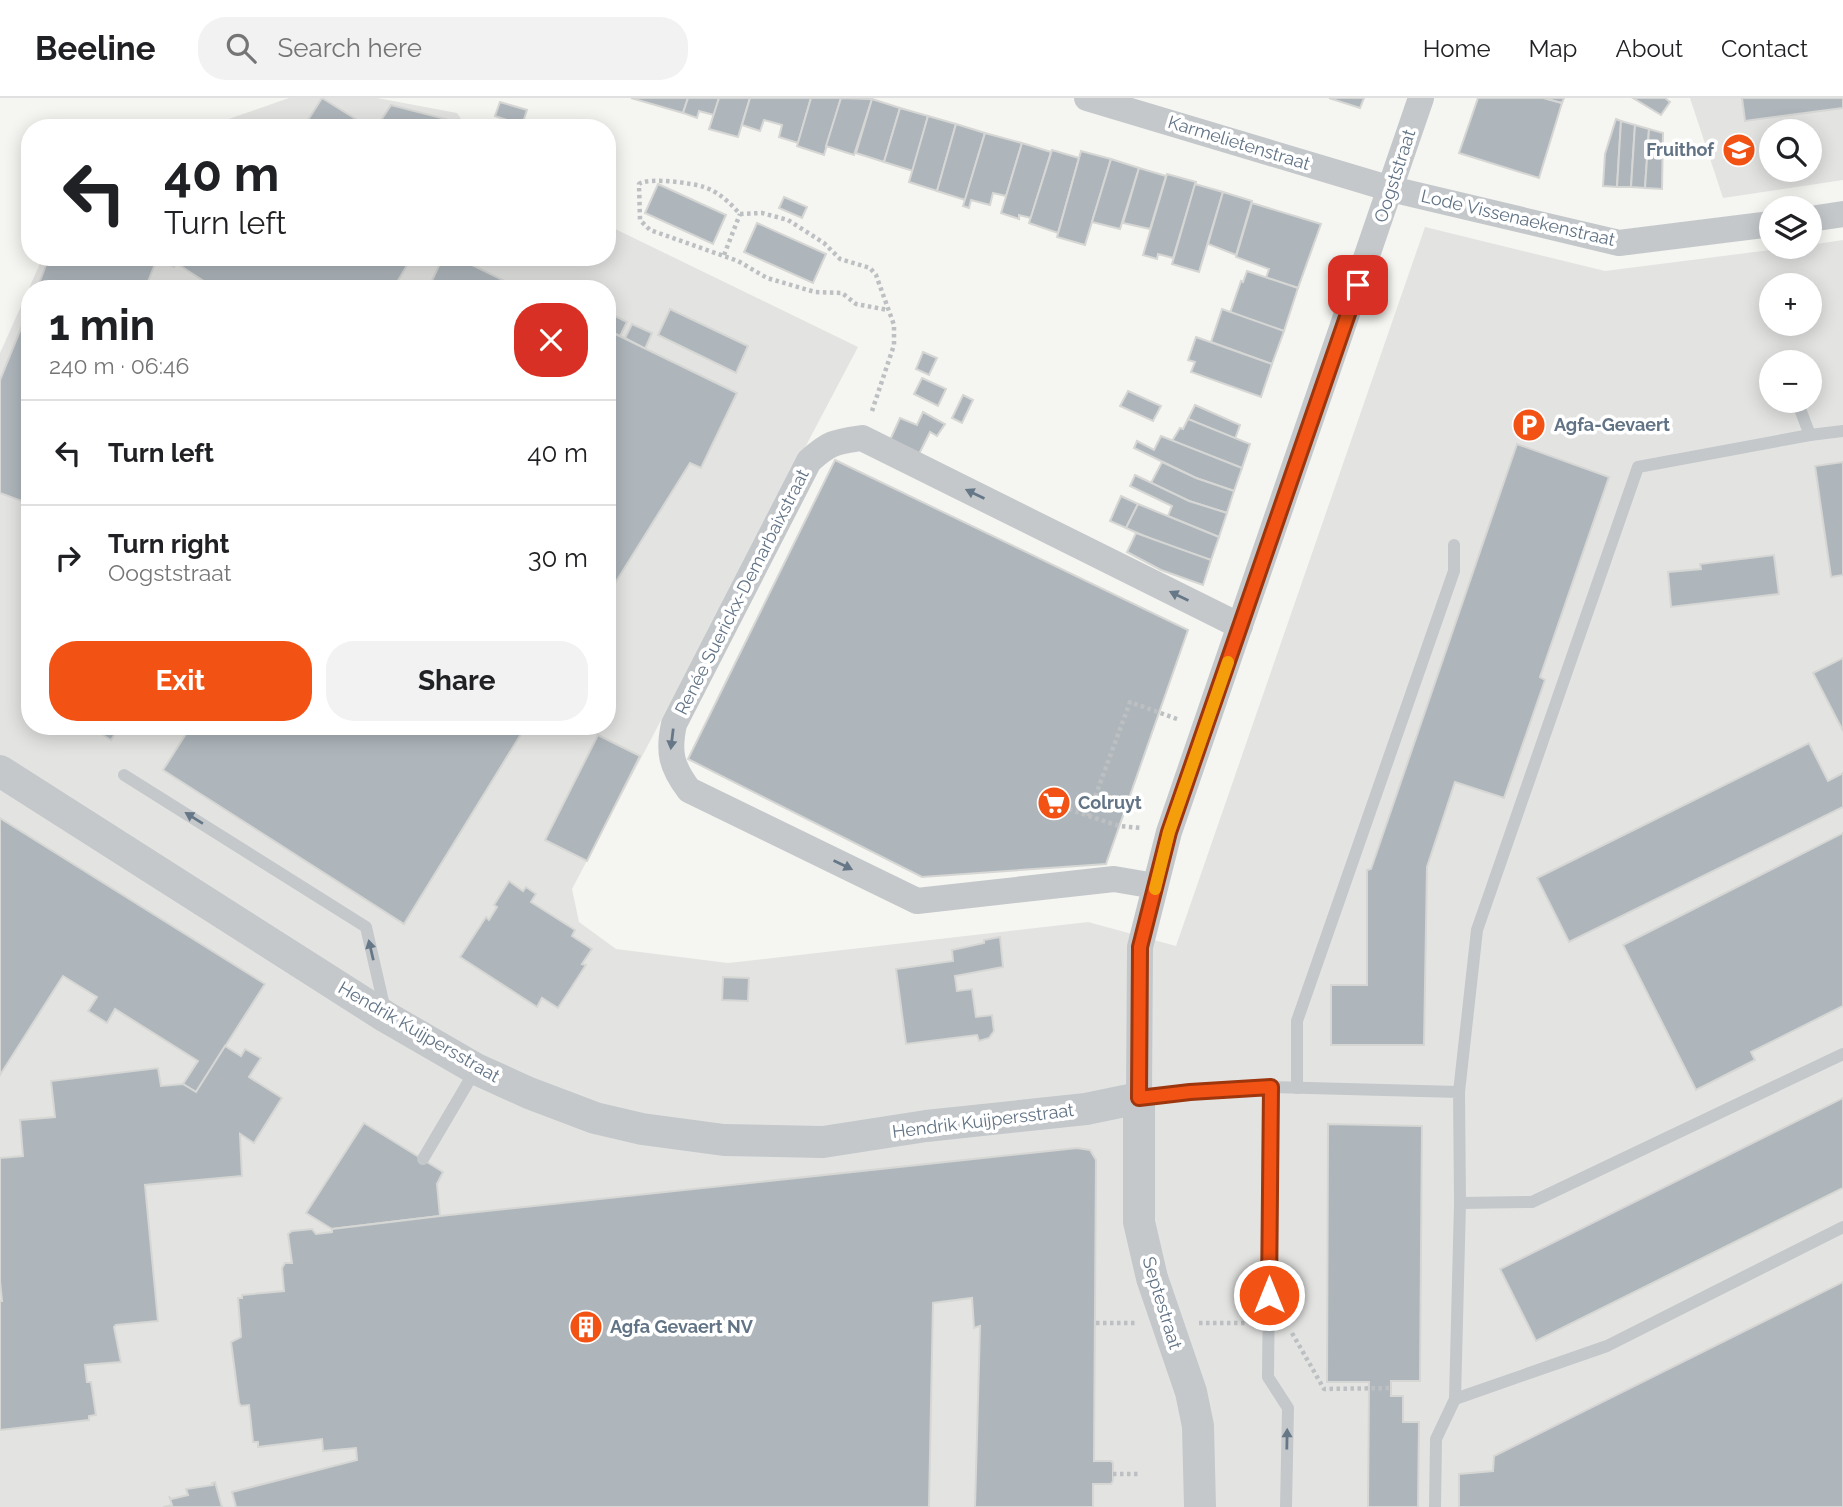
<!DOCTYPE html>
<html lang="en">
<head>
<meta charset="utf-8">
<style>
	:root { --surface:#fff; --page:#f2f2f2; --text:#202124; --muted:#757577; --line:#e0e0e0; --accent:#f25214 }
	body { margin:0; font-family:Raleway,sans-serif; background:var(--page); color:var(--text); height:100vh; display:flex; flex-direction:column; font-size:26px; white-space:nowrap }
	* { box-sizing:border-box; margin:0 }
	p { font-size:23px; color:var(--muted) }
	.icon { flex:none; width:38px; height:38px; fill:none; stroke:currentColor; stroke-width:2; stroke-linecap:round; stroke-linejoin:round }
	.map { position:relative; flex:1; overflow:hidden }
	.details { position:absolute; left:21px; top:182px; width:595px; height:455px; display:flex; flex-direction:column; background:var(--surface); border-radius:28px; box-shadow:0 4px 18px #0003 }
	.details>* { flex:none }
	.hud { position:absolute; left:21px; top:21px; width:595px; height:147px; border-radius:28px; box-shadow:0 4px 18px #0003; background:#fff; color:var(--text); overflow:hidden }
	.fabs { position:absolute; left:1759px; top:21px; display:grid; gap:14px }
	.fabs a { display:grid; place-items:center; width:63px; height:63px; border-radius:50%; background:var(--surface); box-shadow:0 4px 18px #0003; font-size:35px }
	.pin { position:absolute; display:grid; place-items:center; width:60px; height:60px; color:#fff; margin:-30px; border-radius:14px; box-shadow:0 4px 10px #0006 }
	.me { position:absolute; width:77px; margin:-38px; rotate:0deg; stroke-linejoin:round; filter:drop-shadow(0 0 5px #0008) }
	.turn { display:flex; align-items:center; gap:24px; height:147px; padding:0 28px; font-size:32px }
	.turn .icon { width:91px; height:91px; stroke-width:2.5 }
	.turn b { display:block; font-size:49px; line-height:60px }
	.round { display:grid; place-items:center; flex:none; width:74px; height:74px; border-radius:28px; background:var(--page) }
	.head { display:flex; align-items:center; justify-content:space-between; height:119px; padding:0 28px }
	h1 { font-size:42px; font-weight:700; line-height:52px }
	.action { display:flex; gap:14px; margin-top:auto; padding:14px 28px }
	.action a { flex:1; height:80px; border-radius:28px; background:var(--accent); color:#fff; font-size:28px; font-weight:700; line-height:80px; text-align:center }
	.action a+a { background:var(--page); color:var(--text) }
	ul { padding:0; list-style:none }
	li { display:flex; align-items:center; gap:21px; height:105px; padding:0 28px; border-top:2px solid var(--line) }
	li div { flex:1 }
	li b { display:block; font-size:26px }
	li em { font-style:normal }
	header { display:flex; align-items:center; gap:42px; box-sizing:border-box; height:98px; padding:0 35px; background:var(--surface); border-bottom:2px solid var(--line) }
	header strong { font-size:33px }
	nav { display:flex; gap:38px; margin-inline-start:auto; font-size:24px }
	.search { width:490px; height:63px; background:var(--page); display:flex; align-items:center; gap:18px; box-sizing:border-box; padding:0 24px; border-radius:28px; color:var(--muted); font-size:26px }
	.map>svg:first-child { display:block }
</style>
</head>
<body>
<header>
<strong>Beeline</strong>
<div class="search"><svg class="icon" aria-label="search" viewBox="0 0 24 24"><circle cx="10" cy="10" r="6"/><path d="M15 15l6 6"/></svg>Search here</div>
<nav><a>Home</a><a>Map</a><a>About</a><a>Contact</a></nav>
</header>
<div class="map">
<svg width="1843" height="1409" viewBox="0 0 1843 1409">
	<rect width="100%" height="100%" fill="#f5f5f1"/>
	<g fill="#e3e4e2" fill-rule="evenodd">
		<polygon points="289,0 377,0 457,15 467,30 203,30"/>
		<path d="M1690,0H1843V82L1723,100ZM1771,33H1810V72H1771Z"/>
		<path d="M607,127L858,249L572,791L579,824L616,851L728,865L1088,824L1176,848L1425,129L1605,173L1794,149H1810V147L1843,142V1409H0V255L43,159H607ZM1771,187H1810V226H1771ZM30,191H607V628H30ZM1771,264H1810V303H1771Z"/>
	</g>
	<g fill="#aeb6bc" stroke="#d6d7d4" stroke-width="2">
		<polygon points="322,0 370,30 303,30"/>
		<polygon points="631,0 688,0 683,15"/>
		<polygon points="688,0 719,0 714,17 699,13 697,20 683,15"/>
		<polygon points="719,0 750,0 738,39 709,31"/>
		<polygon points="750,0 811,0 798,45 779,39 782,27 764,22 760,33 742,27"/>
		<polygon points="811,0 841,0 824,57 797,48"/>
		<polygon points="841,0 872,1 854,57 826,48"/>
		<polygon points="1329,0 1364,0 1360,10"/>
		<polygon points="1478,0 1544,0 1562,5 1539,80 1459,55"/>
		<polygon points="1544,0 1564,0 1562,5"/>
		<polygon points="1633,0 1665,0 1670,4 1661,17"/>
		<polygon points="1742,0 1843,0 1843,10 1745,23"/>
		<polygon points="872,1 900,10 884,64 856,55"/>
		<polygon points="500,4 527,12 522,27 495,18"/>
		<polygon points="391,7 457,24 461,30 376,30"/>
		<polygon points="900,10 928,18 913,73 884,64"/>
		<polygon points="928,18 956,26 937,93 909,84"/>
		<polygon points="1616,21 1621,23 1617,89 1603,88 1605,56"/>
		<polygon points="1621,23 1635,27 1631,89 1617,89"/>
		<polygon points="956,26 985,35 965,102 937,93"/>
		<polygon points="1635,27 1649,31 1645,90 1631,89"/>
		<polygon points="1649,31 1663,35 1662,91 1645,90"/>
		<polygon points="985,35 1022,45 1006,98 993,95 990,107 971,102 969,110 963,108"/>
		<polygon points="1022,45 1051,54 1031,120 1019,117 1019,121 1001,115"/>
		<polygon points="1052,52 1079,60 1058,135 1029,125"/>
		<polygon points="1081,53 1111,61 1085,147 1057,139"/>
		<polygon points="1111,61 1139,70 1120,131 1092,124"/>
		<polygon points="1139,70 1166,78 1150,131 1123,125"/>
		<polygon points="1167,76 1196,84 1173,160 1158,156 1157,161 1143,157"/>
		<polygon points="658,86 726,117 713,146 645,115"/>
		<polygon points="1195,86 1223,94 1199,174 1172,166"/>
		<polygon points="1223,94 1252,103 1236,157 1208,146"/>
		<polygon points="784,99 807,109 802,120 779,110"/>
		<polygon points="1252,105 1321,126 1298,190 1266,180 1269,171 1236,159"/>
		<polygon points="757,125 826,156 813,185 744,154"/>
		<polygon points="49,159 412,159 393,191 216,191 176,165 174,169 157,161 145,191 37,191"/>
		<polygon points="443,159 456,159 521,191 428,191"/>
		<polygon points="1247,173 1298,190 1284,233 1230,215 1241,183 1243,184"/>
		<polygon points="30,208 30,424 23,420 30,406 0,395 0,282"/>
		<polygon points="670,211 748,248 736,275 658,237"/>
		<polygon points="1222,211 1284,233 1272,266 1211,244"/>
		<polygon points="607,214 627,224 620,238 607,232"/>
		<polygon points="632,226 652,235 645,251 625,240"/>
		<polygon points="607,232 737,295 701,370 690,365 607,498"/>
		<polygon points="1196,239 1272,266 1261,299 1191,274 1195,264 1188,262"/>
		<polygon points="923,254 937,260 929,277 916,271"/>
		<polygon points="922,280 946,291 938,308 914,296"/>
		<polygon points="1128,293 1161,308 1153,323 1120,308"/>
		<polygon points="963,297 973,302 962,325 952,320"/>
		<polygon points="1195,307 1240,327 1235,341 1188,321"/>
		<polygon points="923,314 945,326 937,338 930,334 919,356 890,342 900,320 917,327"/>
		<polygon points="1188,321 1250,346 1242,370 1172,343 1180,330 1183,331"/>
		<polygon points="1161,338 1242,370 1234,393 1196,380 1134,350 1137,343 1154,352"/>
		<polygon points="1517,346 1609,379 1540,579 1545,582 1504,700 1455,684 1427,769 1424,947 1331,947 1331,887 1367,887 1367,772 1371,771"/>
		<polygon points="835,362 1188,532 1106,766 922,779 688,661"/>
		<polygon points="1162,364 1196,380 1234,393 1227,415 1189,403 1151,385"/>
		<polygon points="1843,364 1843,477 1831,479 1815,368"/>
		<polygon points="1135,377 1189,403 1227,415 1219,439 1168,418 1172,408 1130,388"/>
		<polygon points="1121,398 1138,406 1126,430 1110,423"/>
		<polygon points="1138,406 1219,439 1211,462 1158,444 1126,430"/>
		<polygon points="1136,435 1211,462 1203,487 1161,472 1127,454"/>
		<polygon points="1774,457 1779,496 1671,509 1668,474 1701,471 1700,466"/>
		<polygon points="1843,560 1843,633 1813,575"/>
		<polygon points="88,628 120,628 111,642"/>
		<polygon points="191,628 526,628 404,826 163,672"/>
		<polygon points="598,637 640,658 587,763 545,742"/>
		<polygon points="1809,645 1828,683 1843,675 1843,709 1569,844 1537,780"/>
		<polygon points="0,720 265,886 196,994 183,986 198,963 115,911 107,925 88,913 97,899 63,878 0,977"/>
		<polygon points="1843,735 1843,908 1751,954 1755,962 1696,992 1623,847"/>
		<polygon points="509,783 523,793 526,789 536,796 531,804 575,832 572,838 592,851 582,866 586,867 558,910 542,900 537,909 460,859 486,819 489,822 497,809 494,807"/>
		<polygon points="1000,839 1003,869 955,878 957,893 972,891 976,919 992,917 994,933 989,940 979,943 977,937 906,946 896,871 953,863 952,852 984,845 984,842"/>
		<polygon points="723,879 749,880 748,903 722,902"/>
		<polygon points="225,948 241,958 245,951 261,960 249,979 282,1000 254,1045 240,1036 242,1078 145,1087 158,1223 116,1227 114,1229 121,1264 85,1267 87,1284 91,1284 96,1317 89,1318 89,1322 0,1332 0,1203 2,1203 0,1183 0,1060 23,1058 20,1022 55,1019 51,983 158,970 161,988 183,986 196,994"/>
		<polygon points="1843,1000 1843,1090 1536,1243 1500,1171"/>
		<polygon points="364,1025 443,1074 437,1086 440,1118 332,1131 306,1115"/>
		<polygon points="1328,1026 1422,1028 1420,1283 1391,1283 1391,1298 1403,1298 1403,1324 1419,1324 1418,1409 1368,1409 1369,1284 1327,1284"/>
		<polygon points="1077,1050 1090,1052 1096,1062 1094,1363 1111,1363 1113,1365 1113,1383 1111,1386 1093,1386 1093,1409 975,1409 980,1228 974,1230 972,1200 933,1205 929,1409 236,1409 232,1394 357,1362 356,1350 323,1353 322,1341 258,1349 258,1344 253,1344 249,1307 241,1308 239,1305 231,1244 241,1239 238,1200 242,1200 242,1197 284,1193 282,1170 285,1165 292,1165 288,1136 292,1133 312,1131 316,1136 332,1134 332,1131 440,1118"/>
		<polygon points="1843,1184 1843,1409 1459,1409 1459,1376 1493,1373 1494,1358"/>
		<polygon points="215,1384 222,1409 163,1409 172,1407 169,1398 171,1401 188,1397 186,1391 213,1387 212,1385"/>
	</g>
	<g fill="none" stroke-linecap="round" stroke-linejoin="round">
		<g stroke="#bdc0c2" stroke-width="4.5" stroke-dasharray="3.5 3.5" stroke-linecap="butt">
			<polyline points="724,157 740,116"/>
			<path d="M872,313L894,247V227L876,177L870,170L840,161L824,145L788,122L762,115L740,116C730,105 719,94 704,89C692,85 648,79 639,86L640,122L650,132L738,163L767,180L815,194L842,195L856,206L888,212"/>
			<polyline points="1062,709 1119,728 1141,730"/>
			<polyline points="1088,718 1130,604 1177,621"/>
			<polyline points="1096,1225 1135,1225"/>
			<polyline points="1199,1225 1247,1225"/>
			<polyline points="1292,1235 1324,1291 1391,1290"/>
			<polyline points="1113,1376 1139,1376"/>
		</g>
		<g stroke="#c4c8cb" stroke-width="12">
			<polyline points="1810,337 1843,333"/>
			<polyline points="124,677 366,829 385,912"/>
			<polyline points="1271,989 1268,1279 1288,1310 1286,1409"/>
			<polyline points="1297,990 1297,923 1454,473 1454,447"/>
			<polyline points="1459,994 1477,832 1638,369 1810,337 1800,311"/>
			<polyline points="1139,1000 1190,994 1271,989 1459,994 1460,1105 1455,1301 1436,1341 1435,1409"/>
			<polyline points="423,1061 476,971"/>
			<polyline points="1460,1105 1532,1104 1843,956"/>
			<polyline points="1455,1301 1607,1248 1843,1129"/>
		</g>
		<g stroke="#c4c8cb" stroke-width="26">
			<polyline points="1087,0 1391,91 1619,145 1771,126"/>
			<polyline points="1810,121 1843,116"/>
			<path d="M1155,788L1114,781L917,803L689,692C671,668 668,654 674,626L809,363C830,344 835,344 862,340L1240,528"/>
			<polyline points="1139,1000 1140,849 1169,734 1421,0"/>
		</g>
		<polyline stroke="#c4c8cb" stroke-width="32" points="0,673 386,919 476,971 529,995 595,1020 642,1031 724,1042 823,1044 926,1028 1086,1011 1139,1000 1139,1124 1152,1180 1191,1294 1198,1328 1200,1409"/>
	</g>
	<defs><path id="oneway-solid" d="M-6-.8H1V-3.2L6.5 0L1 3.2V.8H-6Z" transform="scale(1.75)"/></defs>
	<g fill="#678">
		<use href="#oneway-solid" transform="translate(975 396) rotate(-154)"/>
		<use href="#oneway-solid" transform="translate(1179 498) rotate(-154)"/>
		<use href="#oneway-solid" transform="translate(672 641) rotate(97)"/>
		<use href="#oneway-solid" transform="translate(194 720) rotate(-148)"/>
		<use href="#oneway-solid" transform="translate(843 767) rotate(26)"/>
		<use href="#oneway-solid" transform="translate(371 852) rotate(-103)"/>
		<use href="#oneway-solid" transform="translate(1287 1341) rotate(-89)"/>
	</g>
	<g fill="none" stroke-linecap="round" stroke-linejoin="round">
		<defs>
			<polyline id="route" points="1269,1197 1271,989 1190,994 1139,1000 1140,849 1169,734 1358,187"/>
		</defs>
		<use href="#route" stroke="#9d350d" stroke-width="18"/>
		<use href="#route" stroke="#f25214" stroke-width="12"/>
		<polyline stroke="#f59e0b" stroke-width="12" points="1155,791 1169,734 1228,564"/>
	</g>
	<defs>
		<symbol id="school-disc" viewBox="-11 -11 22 22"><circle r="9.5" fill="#f25214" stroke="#fff"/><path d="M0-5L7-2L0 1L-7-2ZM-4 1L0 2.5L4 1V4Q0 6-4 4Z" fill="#fff"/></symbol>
		<symbol id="parking-disc" viewBox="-11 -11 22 22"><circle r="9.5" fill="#f25214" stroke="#fff"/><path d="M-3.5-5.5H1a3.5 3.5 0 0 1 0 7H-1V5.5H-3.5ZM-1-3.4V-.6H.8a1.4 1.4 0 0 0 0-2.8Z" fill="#fff"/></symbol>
		<symbol id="supermarket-disc" viewBox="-11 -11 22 22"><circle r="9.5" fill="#f25214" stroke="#fff"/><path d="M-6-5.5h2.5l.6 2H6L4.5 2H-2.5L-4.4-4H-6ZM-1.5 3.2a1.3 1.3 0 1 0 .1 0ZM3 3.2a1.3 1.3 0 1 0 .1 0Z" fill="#fff"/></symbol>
		<symbol id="building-disc" viewBox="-11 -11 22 22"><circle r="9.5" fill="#f25214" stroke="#fff"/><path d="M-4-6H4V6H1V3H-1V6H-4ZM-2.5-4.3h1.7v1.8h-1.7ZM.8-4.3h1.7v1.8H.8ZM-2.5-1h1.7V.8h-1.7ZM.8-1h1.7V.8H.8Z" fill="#fff"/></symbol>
	</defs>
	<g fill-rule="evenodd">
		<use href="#school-disc" x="1720" y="33" width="38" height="38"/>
		<use href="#parking-disc" x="1510" y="308" width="38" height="38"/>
		<use href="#supermarket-disc" x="1035" y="686" width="38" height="38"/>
		<use href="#building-disc" x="567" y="1210" width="38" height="38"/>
	</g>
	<g text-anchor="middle" stroke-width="7" stroke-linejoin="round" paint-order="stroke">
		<g font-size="18" fill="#617385" stroke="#fff">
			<text transform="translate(1239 45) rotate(17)" y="6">Karmelietenstraat</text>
			<text transform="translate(1395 78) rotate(-72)" y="6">Oogststraat</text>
			<text transform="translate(1518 120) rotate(13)" y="6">Lode Vissenaekenstraat</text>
			<text transform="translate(742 494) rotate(-63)" y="6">Renée Suerickx-Demarbaixstraat</text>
			<text transform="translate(419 934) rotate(30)" y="6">Hendrik Kuijpersstraat</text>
			<text transform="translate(983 1023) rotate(-7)" y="6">Hendrik Kuijpersstraat</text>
			<text transform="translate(1162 1205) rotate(73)" y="6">Septestraat</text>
		</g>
		<g font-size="18" font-weight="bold" fill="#617385" stroke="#fff" text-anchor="start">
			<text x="1714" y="58" text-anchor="end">Fruithof</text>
			<text x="1554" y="333">Agfa-Gevaert</text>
			<text x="1078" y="711">Colruyt</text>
			<text x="610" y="1235">Agfa Gevaert NV</text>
		</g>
	</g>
</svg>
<div class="fabs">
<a><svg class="icon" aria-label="search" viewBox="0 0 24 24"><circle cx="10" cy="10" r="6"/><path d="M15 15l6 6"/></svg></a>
<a><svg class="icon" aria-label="layers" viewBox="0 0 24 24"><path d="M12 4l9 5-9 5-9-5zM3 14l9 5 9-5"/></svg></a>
<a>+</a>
<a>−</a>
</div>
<div class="pin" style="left:1358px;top:187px;background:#d93025"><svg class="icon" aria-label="arrive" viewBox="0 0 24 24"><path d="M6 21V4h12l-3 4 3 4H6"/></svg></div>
<svg class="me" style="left:1269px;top:1197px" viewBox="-20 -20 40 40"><circle r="17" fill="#f25214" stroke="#fff" stroke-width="3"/><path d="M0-11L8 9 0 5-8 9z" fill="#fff"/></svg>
<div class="hud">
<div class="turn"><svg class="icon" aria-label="left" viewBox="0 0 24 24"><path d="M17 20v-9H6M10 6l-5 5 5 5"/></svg><div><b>40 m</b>Turn left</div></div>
</div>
<section class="details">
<div class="head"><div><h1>1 min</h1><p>240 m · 06:46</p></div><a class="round" style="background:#d93025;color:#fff"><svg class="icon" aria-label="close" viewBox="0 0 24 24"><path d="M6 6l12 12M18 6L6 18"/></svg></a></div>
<ul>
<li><svg class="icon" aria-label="left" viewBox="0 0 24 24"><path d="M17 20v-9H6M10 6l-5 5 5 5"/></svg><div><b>Turn left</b></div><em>40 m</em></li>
<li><svg class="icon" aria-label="right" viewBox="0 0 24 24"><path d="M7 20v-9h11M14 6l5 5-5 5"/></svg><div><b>Turn right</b><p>Oogststraat</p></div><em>30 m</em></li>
</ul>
<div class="action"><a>Exit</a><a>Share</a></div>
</section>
</div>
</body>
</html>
